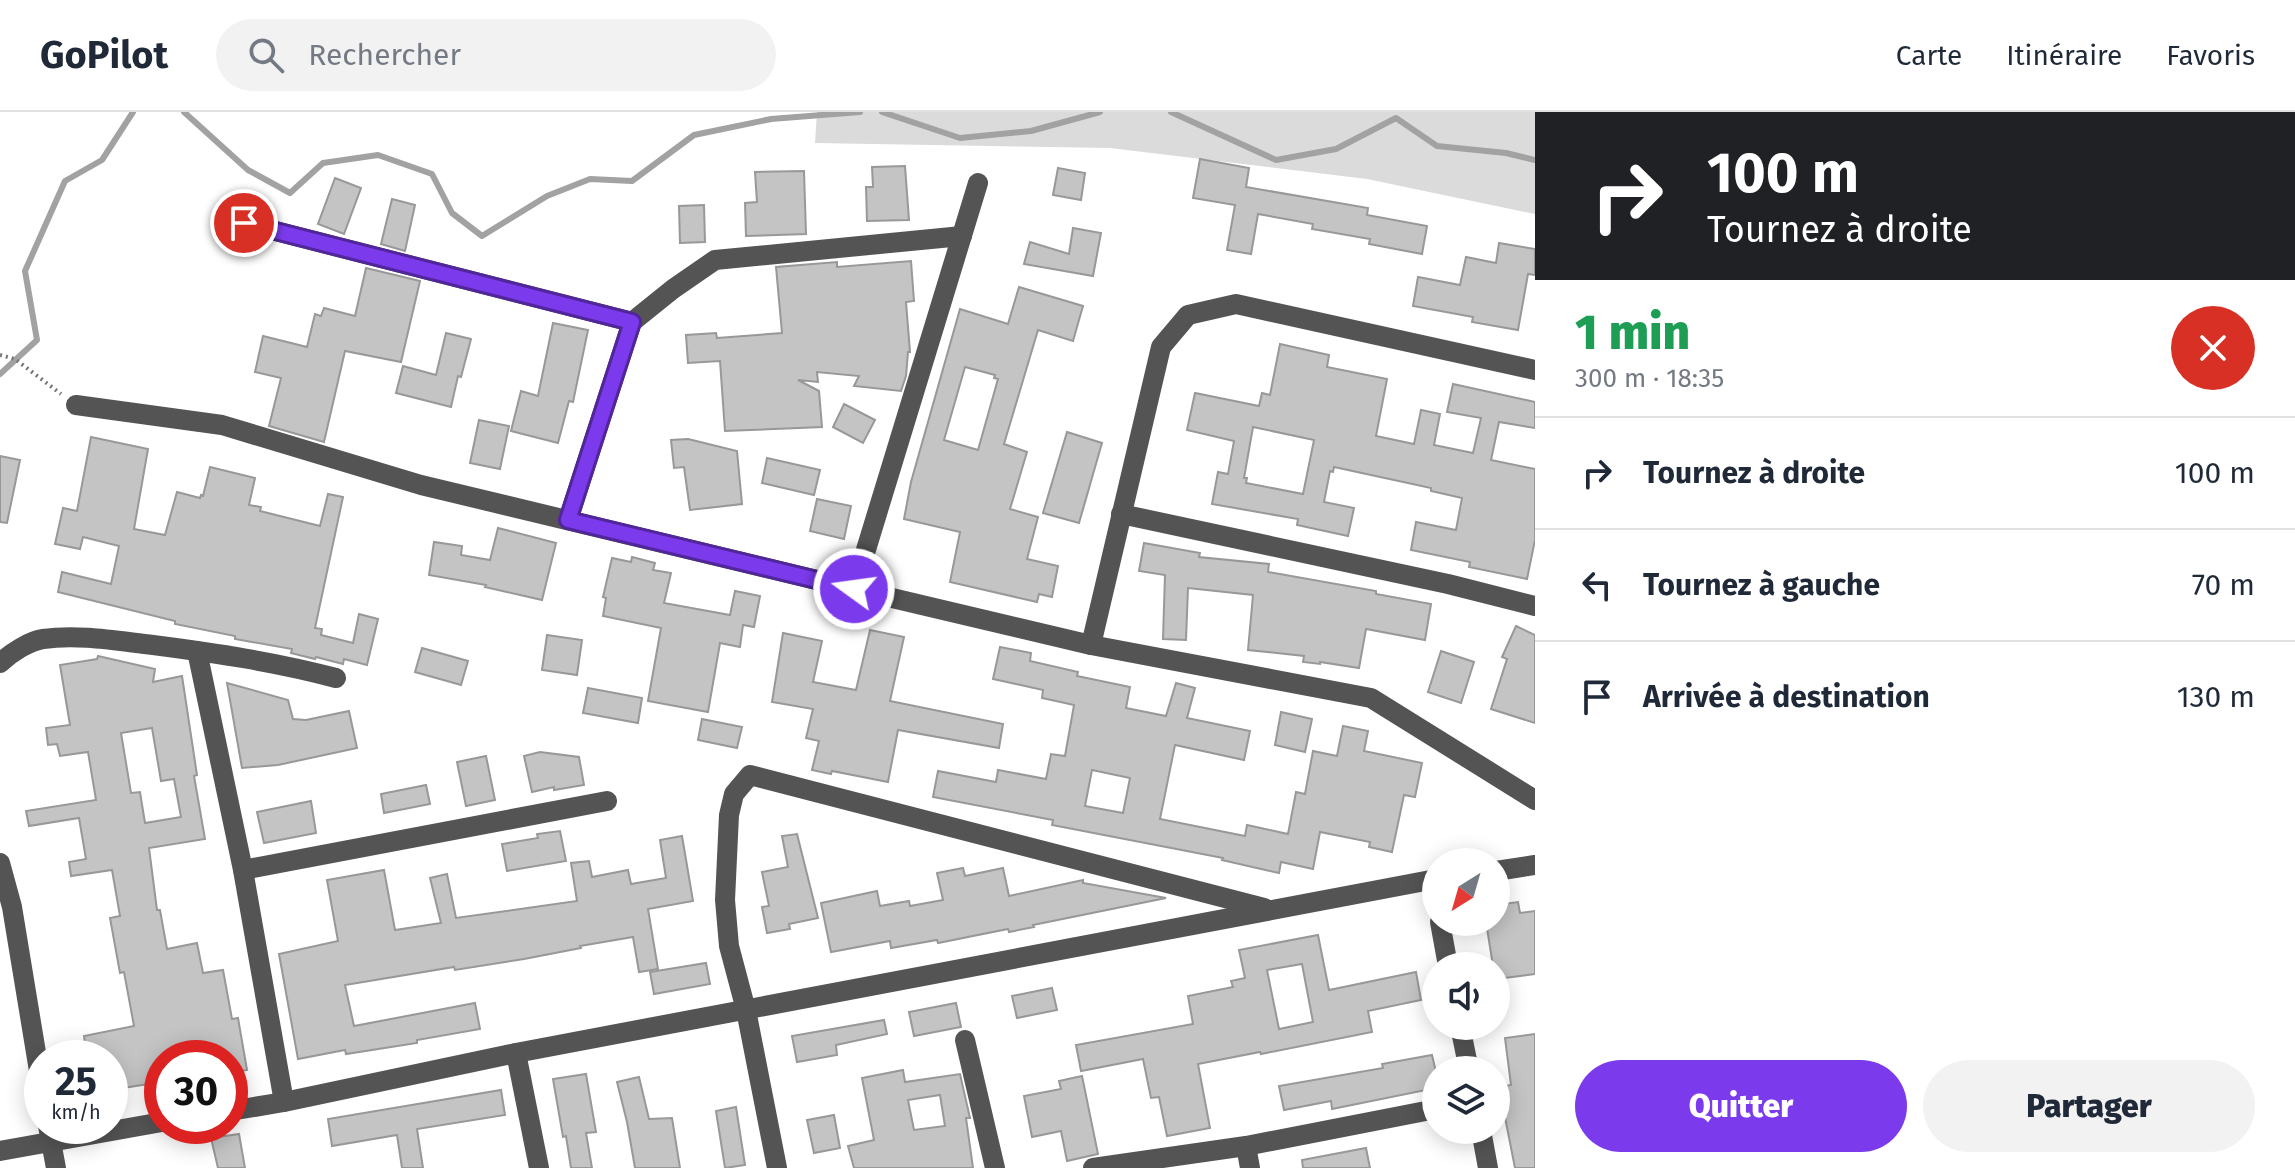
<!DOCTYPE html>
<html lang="fr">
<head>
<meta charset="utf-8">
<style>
	:root { --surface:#fff; --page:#f2f2f3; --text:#1f2937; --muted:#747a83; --line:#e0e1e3; --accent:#7c3aed }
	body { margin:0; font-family:"Fira Sans",sans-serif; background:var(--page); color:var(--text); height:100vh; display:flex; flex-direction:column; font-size:30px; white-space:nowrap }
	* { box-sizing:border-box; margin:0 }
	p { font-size:26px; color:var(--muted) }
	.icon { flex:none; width:44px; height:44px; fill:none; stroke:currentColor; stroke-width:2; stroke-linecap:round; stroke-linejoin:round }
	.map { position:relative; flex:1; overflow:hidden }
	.side { display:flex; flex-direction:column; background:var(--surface); width:760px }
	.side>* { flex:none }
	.guide { background:#202124; color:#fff; overflow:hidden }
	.needle { width:52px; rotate:217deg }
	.buttons { position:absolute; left:1422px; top:736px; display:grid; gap:16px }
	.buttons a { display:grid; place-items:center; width:88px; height:88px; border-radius:50%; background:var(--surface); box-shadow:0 4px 20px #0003; font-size:40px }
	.speed { position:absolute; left:24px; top:928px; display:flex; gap:16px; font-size:40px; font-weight:700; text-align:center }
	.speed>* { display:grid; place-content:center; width:104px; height:104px; border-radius:50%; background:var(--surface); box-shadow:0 4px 20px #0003; line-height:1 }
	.speed small { font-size:20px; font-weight:400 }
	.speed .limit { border:12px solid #d22; background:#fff; color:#111 }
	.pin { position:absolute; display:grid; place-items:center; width:68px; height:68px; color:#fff; margin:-34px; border:4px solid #fff; border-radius:50%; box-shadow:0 2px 8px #0007 }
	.me { position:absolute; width:88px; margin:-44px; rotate:284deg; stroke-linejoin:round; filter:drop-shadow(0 0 6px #0008) }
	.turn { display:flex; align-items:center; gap:28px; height:168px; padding:0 40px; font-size:36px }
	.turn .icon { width:104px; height:104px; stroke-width:2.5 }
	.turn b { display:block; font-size:56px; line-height:68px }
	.round { display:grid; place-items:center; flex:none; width:84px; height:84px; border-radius:42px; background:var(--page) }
	.head { display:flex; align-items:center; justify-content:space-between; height:136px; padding:0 40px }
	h1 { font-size:48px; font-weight:800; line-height:60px; color:#1e9e55 }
	.cta { display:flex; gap:16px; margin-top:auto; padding:16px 40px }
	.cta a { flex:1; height:92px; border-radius:48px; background:var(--accent); color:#fff; font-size:32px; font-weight:800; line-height:92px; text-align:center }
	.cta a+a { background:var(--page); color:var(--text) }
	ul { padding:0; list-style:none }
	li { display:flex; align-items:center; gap:24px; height:112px; padding:0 40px; border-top:2px solid var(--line) }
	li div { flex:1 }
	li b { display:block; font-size:30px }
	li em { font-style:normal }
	header { display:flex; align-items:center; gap:48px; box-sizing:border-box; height:112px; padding:0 40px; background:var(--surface); border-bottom:2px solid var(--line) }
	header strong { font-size:38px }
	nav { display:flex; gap:44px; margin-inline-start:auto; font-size:28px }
	.search { width:560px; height:72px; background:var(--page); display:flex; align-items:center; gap:20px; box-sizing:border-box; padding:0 28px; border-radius:44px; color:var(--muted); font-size:30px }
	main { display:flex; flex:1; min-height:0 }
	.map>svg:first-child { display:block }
</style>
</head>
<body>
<header>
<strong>GoPilot</strong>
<div class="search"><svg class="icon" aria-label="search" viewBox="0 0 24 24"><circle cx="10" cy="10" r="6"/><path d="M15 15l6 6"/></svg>Rechercher</div>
<nav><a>Carte</a><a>Itinéraire</a><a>Favoris</a></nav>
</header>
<main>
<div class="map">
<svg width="1535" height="1056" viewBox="0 0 1535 1056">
	<rect width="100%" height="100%" fill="#fff"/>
	<polygon fill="#dbdbdb" points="817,0 1535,0 1535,102 1367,67 1110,36 815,31"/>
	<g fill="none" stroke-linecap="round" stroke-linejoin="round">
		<g stroke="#a2a2a2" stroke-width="6">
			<polyline points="184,0 248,58 290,81 323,51 378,43 432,62 452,101 482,124 547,84 590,67 632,69 694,23 771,7 860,0"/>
			<polyline points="882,0 960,26 1031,19 1100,0"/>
			<polyline points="1171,0 1276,48 1336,37 1396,6 1437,34 1506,41 1535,48"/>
			<polyline points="0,262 37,228 25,159 65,69 102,48 133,0"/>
		</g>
	</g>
	<g fill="#c4c4c4" stroke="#989898" stroke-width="2" fill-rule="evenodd">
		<polygon points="1200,47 1249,56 1246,75 1368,96 1367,103 1427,114 1422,142 1369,132 1370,127 1312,117 1313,112 1258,102 1251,142 1227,138 1235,93 1193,86"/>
		<polygon points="905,54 909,108 867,109 866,75 873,75 872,55"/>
		<polygon points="1058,56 1085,61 1081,88 1053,83"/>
		<polygon points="804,59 806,122 746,124 745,91 757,90 755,60"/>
		<polygon points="335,66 361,76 344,122 318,112"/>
		<polygon points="392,87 415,93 405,139 381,132"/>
		<polygon points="704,93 705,130 680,131 679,94"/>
		<polygon points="1073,116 1101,121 1093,164 1024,152 1030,130 1069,142"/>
		<polygon points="1499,131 1535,137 1535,163 1528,162 1518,218 1472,210 1473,205 1413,194 1418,165 1460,173 1466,145 1496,151"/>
		<polygon points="911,149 914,189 906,190 910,240 908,240 906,264 901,279 854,274 859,264 817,260 818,270 798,268 819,279 822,315 725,319 720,249 688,251 686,223 716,221 717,226 782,221 776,155 837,150 837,155"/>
		<polygon points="366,156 420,169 401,250 345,239 324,330 269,314 281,266 255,260 263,224 307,235 315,202 321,204 324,196 355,204"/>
		<path d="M1019,175L1083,194L1073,229L1038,218L1004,332L1027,340L1010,397L1038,405L1027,447L1058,454L1052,485L1039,482L1037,490L950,470L960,420L904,407L911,370L960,197L1008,212ZM965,255L995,263L994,266L998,267L978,338L944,328Z"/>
		<polygon points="553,211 588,218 573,290 569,289 558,331 511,319 521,279 538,284"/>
		<polygon points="446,221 471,227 461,265 458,264 451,295 396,281 403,254 436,263"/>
		<path d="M1280,232L1329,243L1327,255L1387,267L1376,324L1414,332L1421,298L1440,302L1434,333L1473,341L1481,306L1447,300L1453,272L1535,290V316L1499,310L1491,348L1535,357V428L1527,467L1469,455L1470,450L1411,438L1416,410L1456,418L1462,386L1431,379V376L1334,355L1333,360L1330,359L1324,390L1354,396L1348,424L1297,413L1298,407L1212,392L1218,360L1228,362L1234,329L1187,318L1195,281L1259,294L1262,281L1270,283ZM1253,315L1314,328L1303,382L1246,371L1247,366H1244Z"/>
		<polygon points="844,292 875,308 863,331 833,315"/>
		<polygon points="479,308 509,314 500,357 470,351"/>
		<polygon points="1067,320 1102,331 1079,411 1043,401"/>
		<polygon points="91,325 148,337 134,417 165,423 177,380 200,386 201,383 203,384 210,355 255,366 249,393 261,395 260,399 320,414 328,382 343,385 315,516 322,517 321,523 353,531 359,502 378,507 367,553 344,547 343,552 316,545 315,547 291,541 292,537 235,527 235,524 175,512 175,509 58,480 62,460 111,472 119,434 83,425 80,437 55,432 63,396 77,399"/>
		<polygon points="688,327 737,339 742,392 690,398 684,355 674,356 671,328"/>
		<polygon points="0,344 20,348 7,411 0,410"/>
		<polygon points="767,346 820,358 814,383 762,371"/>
		<polygon points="817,387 851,394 844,427 810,419"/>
		<polygon points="498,416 556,431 542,488 485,475 486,473 429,463 434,430 462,434 461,443 490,448"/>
		<polygon points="1144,431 1200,441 1199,445 1269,452 1268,460 1376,479 1376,482 1431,492 1425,528 1366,517 1359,556 1320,550 1320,552 1303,550 1304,544 1248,538 1253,483 1188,476 1186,528 1163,527 1165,463 1139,459"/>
		<polygon points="632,445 655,451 653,458 671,461 664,491 730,503 735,479 760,484 754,515 743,513 740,535 720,531 708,600 648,589 661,516 603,504 606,486 603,485 612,446 631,450"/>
		<polygon points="1516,514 1535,523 1535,611 1491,597 1507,547 1502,545"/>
		<polygon points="870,518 904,525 890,589 1003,612 999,636 898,618 888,670 832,659 831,662 812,658 819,629 806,626 813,597 772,590 783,521 822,529 813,570 856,578"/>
		<polygon points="547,523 582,528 577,563 542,558"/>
		<path d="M1000,535L1031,541L1030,549L1078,560L1077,564L1130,575L1126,596L1166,604L1176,571L1195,576L1187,606L1250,619L1244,648L1175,633L1160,707L1245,724L1247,713L1288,722L1296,680L1305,682L1313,639L1337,644L1343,614L1368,619L1364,639L1422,651L1415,685L1404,683L1392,740L1369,735L1370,730L1320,720L1313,757L1281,750L1279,761L1222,748L1223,746L1052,713L1053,708L933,685L938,659L996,670L998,658L1046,667L1051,642L1065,644L1074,593L1042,586L1043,578L993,567ZM1092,658L1130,666L1123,701L1085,694Z"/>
		<polygon points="422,536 468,549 461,573 415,560"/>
		<polygon points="1441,539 1474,550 1461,591 1428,580"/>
		<path d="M98,544L155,557L153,570L182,564L197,663L194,664L205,727L149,736L157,798H160L167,837L197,831L203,861L223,858L232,907L238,906L247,958L230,961V946H162V970L110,978V946H87L84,924L134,914L124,860L120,861L110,806L120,804L112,758L71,764L69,750L86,747L79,706L29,714L26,699L96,688L88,640L60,644L57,632L48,633L46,616L70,613L60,553L97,547ZM152,616L161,669L174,667L181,705L145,711L140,680L131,681L121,621Z"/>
		<polygon points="227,571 288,588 293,607 306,608 349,599 357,636 278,653 242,656"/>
		<polygon points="588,576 642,586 638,611 583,601"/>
		<polygon points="1281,600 1312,607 1305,640 1275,633"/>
		<polygon points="702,607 742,615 737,636 698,628"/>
		<polygon points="540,640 579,645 584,673 554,678 554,675 532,680 524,644"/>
		<polygon points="486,644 495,688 466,694 457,650"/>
		<polygon points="426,673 430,692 384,701 381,682"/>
		<polygon points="311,689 316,721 264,731 257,700"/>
		<polygon points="560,719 566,749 507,759 502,732 538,726 537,722"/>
		<polygon points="797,722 818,806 789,812 790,817 767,821 762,795 769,794 762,760 788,755 782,724"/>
		<polygon points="682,724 693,789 648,797 658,857 639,860 633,825 580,834 581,836 524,847 455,858 454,855 345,873 354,914 475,891 480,917 417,928 417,931 346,942 345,938 298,947 279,842 338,829 327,768 384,758 395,818 441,811 430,766 447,762 456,806 577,789 571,751 589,749 592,765 628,758 631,772 666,766 660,728"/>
		<polygon points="963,756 965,764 1003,756 1009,784 1083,768 1083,771 1166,786 1033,813 1034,815 1009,820 1008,817 938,831 937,828 891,836 890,829 831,840 821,791 877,779 880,794 909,789 910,794 943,788 937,761"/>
		<polygon points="1518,790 1520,801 1535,799 1535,862 1496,867 1496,854 1493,854 1486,810 1496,810 1496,793"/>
		<path d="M1318,823L1329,878L1416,860L1421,888L1368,899L1372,920L1261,942L1260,940L1198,952L1210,1016L1167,1024L1159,985L1151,986L1143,947L1081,959L1076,933L1193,912L1188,884L1233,875L1231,869L1245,866L1239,838ZM1302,852L1313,910L1279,917L1267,858Z"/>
		<polygon points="706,851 710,872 654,882 650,860"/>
		<polygon points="1052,876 1057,898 1017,906 1012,884"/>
		<polygon points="956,891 961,915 914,924 909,900"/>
		<polygon points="884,908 887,922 836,933 837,943 797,950 792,924"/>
		<polygon points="1535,922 1535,1056 1515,1056 1499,975 1511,973 1505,926"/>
		<polygon points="1432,943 1436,960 1436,976 1332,997 1331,989 1284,998 1279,974 1383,956 1382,952"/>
		<path d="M903,958L905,970L960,962L970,1006H966L973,1056H854L848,1034L874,1028L862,966ZM940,983L945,1014L914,1018L908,988Z"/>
		<polygon points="586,962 596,1020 586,1021 592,1056 571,1056 566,1024 563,1025 553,967"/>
		<polygon points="1082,964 1098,1042 1067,1049 1061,1019 1032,1025 1024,984 1061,977 1059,969"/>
		<polygon points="639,965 649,1007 672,1006 680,1056 635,1056 627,1010 617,970"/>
		<polygon points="501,978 505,1003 417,1017 423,1056 402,1056 397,1023 332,1034 328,1007"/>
		<polygon points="736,995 745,1053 725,1056 716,999"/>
		<polygon points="834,1003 840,1036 814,1041 807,1008"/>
		<polygon points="239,1022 245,1056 218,1056 211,1026"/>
		<polygon points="1366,1036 1370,1056 1303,1056 1302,1048"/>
	</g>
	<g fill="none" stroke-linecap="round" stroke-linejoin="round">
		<polyline stroke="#767676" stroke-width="4" stroke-dasharray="2 4" stroke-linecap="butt" points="0,243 15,247 61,282"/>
		<g stroke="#545454" stroke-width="20">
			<polyline points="244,111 632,210"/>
			<polyline points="76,293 222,313 421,373 854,477 1091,533 1371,586 1535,688"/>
			<polyline points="1121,402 1448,472 1535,494"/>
			<polyline points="568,408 632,210 673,177 715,148 962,124"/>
			<polyline points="854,477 978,71"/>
			<polyline points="1091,533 1161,235 1188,203 1236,192 1535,258"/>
			<polyline points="197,539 243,758 284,990"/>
			<path d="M0,551C11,541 29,529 43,527C79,522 117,529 153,533C215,541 276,550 336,566"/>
			<polyline points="0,751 12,795 42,977"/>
			<polyline points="243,758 607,689"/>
			<polyline points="1496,759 1535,753"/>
			<polyline points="1431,768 1436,791"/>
			<polyline points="1440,810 1448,854"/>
			<polyline points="1460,914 1469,958"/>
			<polyline points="965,928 995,1056"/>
			<polyline points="516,941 539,1056"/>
			<polyline points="230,999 284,990 516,941 1436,767"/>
			<polyline points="48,1014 56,1056"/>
			<polyline points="1481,1018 1488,1056"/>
			<polyline points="1246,1034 1250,1056"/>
			<polyline points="0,1039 162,1010"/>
			<polyline points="777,1056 746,898 729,834 725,788 729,703 734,682 750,663 1264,796"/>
			<polyline points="1093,1056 1246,1034 1436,997"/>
		</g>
	</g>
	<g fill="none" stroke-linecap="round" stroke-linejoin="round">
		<defs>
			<polyline id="route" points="244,111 632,210 568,408 854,477"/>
		</defs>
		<use href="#route" stroke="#51269a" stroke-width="20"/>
		<use href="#route" stroke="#7c3aed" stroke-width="14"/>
	</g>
</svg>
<div class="buttons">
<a><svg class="needle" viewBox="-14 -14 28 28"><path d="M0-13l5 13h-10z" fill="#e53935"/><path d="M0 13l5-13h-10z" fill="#747a83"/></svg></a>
<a><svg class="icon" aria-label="sound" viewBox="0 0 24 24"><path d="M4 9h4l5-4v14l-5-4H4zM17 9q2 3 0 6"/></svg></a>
<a><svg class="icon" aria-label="layers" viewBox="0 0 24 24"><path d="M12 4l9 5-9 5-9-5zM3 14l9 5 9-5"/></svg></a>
</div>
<div class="speed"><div>25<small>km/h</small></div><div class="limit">30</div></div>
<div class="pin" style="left:244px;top:111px;background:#d93025"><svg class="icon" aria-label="arrive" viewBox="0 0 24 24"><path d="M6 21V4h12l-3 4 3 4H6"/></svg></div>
<svg class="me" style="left:854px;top:477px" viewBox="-20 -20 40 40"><circle r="17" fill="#7c3aed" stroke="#fff" stroke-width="3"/><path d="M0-11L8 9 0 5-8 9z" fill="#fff"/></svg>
</div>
<section class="side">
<div class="guide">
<div class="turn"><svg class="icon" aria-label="right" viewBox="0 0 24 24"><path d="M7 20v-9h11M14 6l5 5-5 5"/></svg><div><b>100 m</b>Tournez à droite</div></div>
</div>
<div class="head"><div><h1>1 min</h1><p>300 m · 18:35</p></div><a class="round" style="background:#d93025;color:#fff"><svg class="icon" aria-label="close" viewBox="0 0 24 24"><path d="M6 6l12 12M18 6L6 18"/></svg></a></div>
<ul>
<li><svg class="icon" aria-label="right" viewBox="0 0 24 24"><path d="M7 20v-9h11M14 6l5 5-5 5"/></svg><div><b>Tournez à droite</b></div><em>100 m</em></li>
<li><svg class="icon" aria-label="left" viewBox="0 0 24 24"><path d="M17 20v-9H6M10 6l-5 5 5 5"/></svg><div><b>Tournez à gauche</b></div><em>70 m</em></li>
<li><svg class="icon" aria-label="arrive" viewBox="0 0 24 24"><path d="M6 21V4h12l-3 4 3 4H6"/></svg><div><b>Arrivée à destination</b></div><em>130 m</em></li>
</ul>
<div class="cta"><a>Quitter</a><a>Partager</a></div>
</section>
</main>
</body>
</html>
